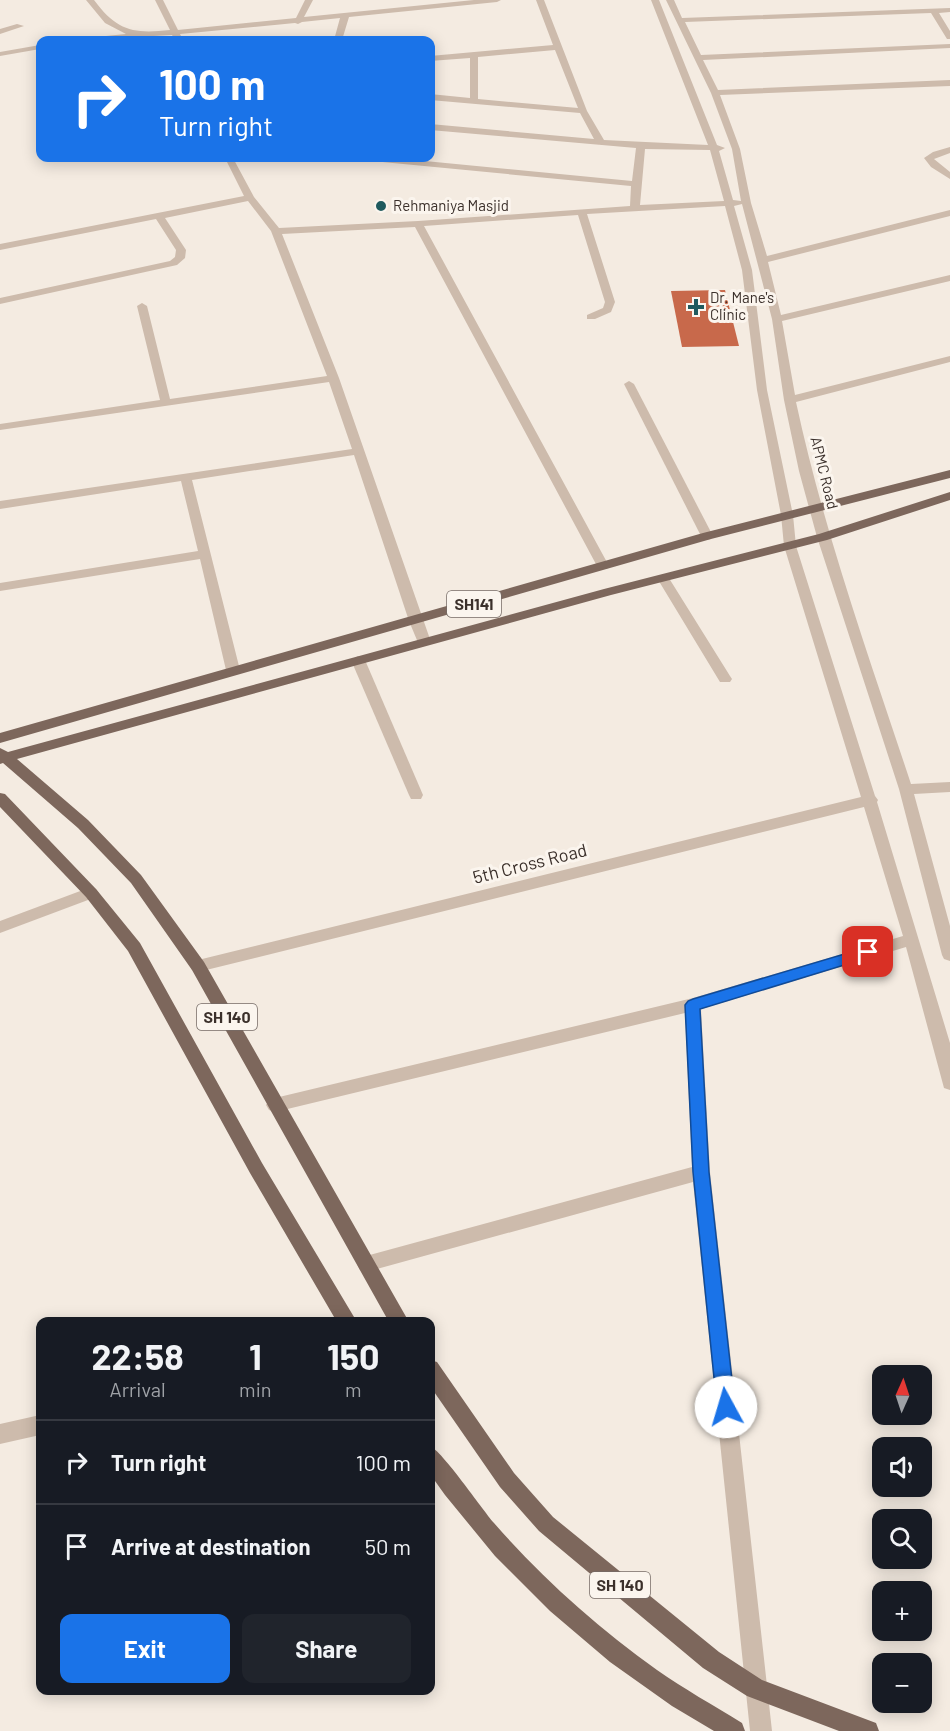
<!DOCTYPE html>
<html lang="en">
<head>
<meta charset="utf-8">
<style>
	:root { --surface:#171b24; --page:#20242c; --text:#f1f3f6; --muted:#9ea1a6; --line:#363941; --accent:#1a73e8 }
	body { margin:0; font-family:Barlow,sans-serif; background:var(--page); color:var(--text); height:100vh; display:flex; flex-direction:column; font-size:22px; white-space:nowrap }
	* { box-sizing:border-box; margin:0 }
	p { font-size:20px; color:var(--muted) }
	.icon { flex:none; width:33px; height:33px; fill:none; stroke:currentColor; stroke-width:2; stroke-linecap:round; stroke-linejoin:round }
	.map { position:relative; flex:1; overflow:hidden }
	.side { position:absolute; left:36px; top:1317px; width:399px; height:378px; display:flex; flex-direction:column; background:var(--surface); border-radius:12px; box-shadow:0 3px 15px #0003 }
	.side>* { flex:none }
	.top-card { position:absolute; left:36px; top:36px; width:399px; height:126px; border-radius:12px; box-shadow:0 3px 15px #0003; background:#1a73e8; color:#fff; overflow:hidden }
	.needle { width:39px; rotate:3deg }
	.fabs { position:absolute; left:872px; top:1365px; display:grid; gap:12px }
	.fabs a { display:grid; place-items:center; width:60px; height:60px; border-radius:12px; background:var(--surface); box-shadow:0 3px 15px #0003; font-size:30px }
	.pin { position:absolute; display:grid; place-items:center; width:51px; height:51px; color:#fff; margin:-26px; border-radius:12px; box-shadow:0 3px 9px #0006 }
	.me { position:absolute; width:66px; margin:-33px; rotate:354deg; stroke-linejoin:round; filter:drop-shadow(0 0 4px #0008) }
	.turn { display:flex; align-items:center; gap:21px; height:126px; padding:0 24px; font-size:27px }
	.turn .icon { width:78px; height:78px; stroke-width:2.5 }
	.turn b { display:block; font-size:42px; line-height:51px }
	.eta { display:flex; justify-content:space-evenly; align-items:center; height:102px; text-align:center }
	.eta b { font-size:36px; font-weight:700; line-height:42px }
	.primary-button { display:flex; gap:12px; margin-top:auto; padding:12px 24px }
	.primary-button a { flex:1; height:69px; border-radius:12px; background:var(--accent); color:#fff; font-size:24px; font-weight:700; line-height:69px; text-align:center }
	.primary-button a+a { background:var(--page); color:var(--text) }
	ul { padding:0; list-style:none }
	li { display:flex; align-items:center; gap:18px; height:84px; padding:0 24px; border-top:2px solid var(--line) }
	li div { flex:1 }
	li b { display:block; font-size:22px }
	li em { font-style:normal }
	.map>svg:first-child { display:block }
</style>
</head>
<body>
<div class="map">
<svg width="950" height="1731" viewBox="0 0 950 1731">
	<rect width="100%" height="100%" fill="#f4ebe1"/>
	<polygon fill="#c8694b" points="725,290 739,346 682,347 671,291"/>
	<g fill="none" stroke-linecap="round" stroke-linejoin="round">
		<g fill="#cdbbac" fill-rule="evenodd">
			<path d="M86,0H94C117,31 133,34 170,30L155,0H163L178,30L296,18L305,0H313L304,17L474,0H501L497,2L349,17L342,40H334L340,18L302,22L298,24L295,23L180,34L183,40H175L172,35L82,40L86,38L126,34L105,23Z"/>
			<path d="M536,0H544L587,111L604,140L708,145L651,0H659L717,145L725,148L719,151L733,200L741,201L732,149L711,93L666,0H674L682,18L950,8V12L939,13L950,31V39H947L931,13L685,22L701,55L950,44V48L703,60L718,90L950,80V86L720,95L740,149L751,203L767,256L950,210V216L768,262L781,315L950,275V281L782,321L795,395L950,356V362L796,402C824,532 869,657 911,784L950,782V792L914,794L950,926V961L944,959L942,955L899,789L817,537L799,471L784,400L772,319L742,204L734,206L752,270L767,390L793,515L796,546L875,796L878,800L877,802L950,1043V1090L944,1088L906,947L701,1009L710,1172L772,1731H750L693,1182L366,1272L360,1270L357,1264L360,1258L366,1256L692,1167L685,1013L275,1112L269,1110L266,1105L269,1100L275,1098L693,998L903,936L864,807L198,972L192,970L190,966L192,962L198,960L861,797L784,546L781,515L757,390L742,270L725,206L587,214L615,302L611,312L595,319H587V315L603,308L605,302L578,215L424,226L609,566L607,569H599L597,566L415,227L282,234L339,378L431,642L429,645H419L409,621L354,455L192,480L240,670L238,673H228L226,670L200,559L0,591V583L198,551L181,481L0,509V501L352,449L329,382L0,430V424L160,400L137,306L142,303L147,306L170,399L327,376L271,231L248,201L165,218L186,250L185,258L177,265L0,304V298L170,261L175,257L176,250L156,219L0,250V244L244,196L225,158H233L254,197L279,228L418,221L630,206L631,186L372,161L367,158H394L632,181L636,148L430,130V124L594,139L580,113L430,100V94L470,98V58L430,61V56L553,45ZM555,50L578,108L478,99V57ZM645,149L710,150L724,201L640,205Z"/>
			<polygon points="17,24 24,26 0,34 0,29"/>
			<polygon points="40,45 40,49 0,56 0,52"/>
			<polygon points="950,147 950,153 934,159 950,172 950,179 931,167 924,158 933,152"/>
			<polygon points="629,381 634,384 713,536 711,539 707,540 701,536 624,384"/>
			<polygon points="663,574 667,575 730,676 732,679 730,682 720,682 657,578"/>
			<polygon points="358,656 365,660 423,795 421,799 411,799 409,795 351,660"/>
			<polygon points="91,887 96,889 99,893 96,897 0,933 0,921"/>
			<polygon points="40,1415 40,1435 0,1444 0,1424"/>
		</g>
		<g fill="#7d675c" fill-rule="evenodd">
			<polygon points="950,470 950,478 711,539 0,743 0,733 703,533"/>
			<polygon points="950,492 950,500 827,540 611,595 17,759 88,820 141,875 204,962 409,1322 389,1322 192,970 131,883 78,828 3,763 0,764 0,748 8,752 604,589 819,534"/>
			<polygon points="0,793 5,794 96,889 140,943 262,1163 357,1322 337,1322 250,1173 128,951 86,897 0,807"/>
			<polygon points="430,1360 437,1362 514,1473 553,1517 719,1652 762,1680 876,1723 879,1731 839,1731 747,1696 703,1668 539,1531 500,1487 430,1386"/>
			<path d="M430,1446C442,1451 482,1509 494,1523C542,1578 597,1627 657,1670C684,1689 713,1705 742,1723L745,1731H714L672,1706L610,1662L550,1611L495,1556L445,1495L430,1474Z"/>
		</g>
	</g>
	<polygon fill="#1a73e8" stroke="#114b97" stroke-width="1.5" points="868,947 874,948 876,952 874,956 700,1009 709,1172 735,1407 732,1413 726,1415 720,1413 717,1407 693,1172 685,1005 688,1001 693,999"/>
	<g fill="#1f5a5e" stroke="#fbf5ee" stroke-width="2">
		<circle cx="381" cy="206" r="6"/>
		<path d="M693 298h6v6h6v6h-6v6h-6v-6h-6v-6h6z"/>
	</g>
	<g text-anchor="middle" stroke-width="6" stroke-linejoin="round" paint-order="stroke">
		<g font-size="15" fill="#3b302b" stroke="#fbf5ee" text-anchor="start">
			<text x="393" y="211">Rehmaniya Masjid</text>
			<text x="710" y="303">Dr. Mane's<tspan x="710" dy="17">Clinic</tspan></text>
		</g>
		<g font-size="15" fill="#3b302b" stroke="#fbf5ee">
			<text transform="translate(824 473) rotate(76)" y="5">APMC Road</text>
		</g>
		<g fill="#fbf5ee" stroke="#756b66" stroke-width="1.5">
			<rect x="447" y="591" width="54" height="26" rx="4.5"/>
			<rect x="197" y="1004" width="60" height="26" rx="4.5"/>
			<rect x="590" y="1572" width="60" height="26" rx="4.5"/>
		</g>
		<g font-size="16" font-weight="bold" fill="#3b302b">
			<text x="474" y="610">SH141</text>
			<text x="227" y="1023">SH 140</text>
			<text x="620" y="1591">SH 140</text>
		</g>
		<g font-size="18" fill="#3b302b" stroke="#fbf5ee">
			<text transform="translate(530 864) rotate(-14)" y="6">5th Cross Road</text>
		</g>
	</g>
</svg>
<div class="fabs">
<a><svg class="needle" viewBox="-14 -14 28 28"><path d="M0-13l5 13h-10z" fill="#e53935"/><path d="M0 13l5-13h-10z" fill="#9ea1a6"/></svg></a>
<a><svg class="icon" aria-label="sound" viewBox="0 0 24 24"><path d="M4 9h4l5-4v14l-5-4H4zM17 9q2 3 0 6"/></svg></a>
<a><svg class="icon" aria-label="search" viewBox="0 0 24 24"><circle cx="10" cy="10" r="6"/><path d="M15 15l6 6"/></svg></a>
<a>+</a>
<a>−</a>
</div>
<div class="pin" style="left:868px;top:952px;background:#d93025"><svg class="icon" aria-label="arrive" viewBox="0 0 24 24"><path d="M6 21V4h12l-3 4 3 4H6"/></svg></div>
<svg class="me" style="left:726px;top:1407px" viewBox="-20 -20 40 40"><circle r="19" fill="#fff"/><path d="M0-13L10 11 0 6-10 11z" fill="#1a73e8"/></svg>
<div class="top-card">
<div class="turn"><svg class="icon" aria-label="right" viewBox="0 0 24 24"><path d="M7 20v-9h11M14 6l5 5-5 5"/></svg><div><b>100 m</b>Turn right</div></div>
</div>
<section class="side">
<div class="eta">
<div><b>22:58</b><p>Arrival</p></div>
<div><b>1</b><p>min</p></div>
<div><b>150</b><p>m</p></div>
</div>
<ul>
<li><svg class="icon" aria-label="right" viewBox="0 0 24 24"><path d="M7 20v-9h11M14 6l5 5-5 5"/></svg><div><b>Turn right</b></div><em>100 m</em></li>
<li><svg class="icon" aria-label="arrive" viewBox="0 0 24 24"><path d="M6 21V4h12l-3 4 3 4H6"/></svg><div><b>Arrive at destination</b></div><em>50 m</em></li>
</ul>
<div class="primary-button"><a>Exit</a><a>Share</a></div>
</section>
</div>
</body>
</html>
